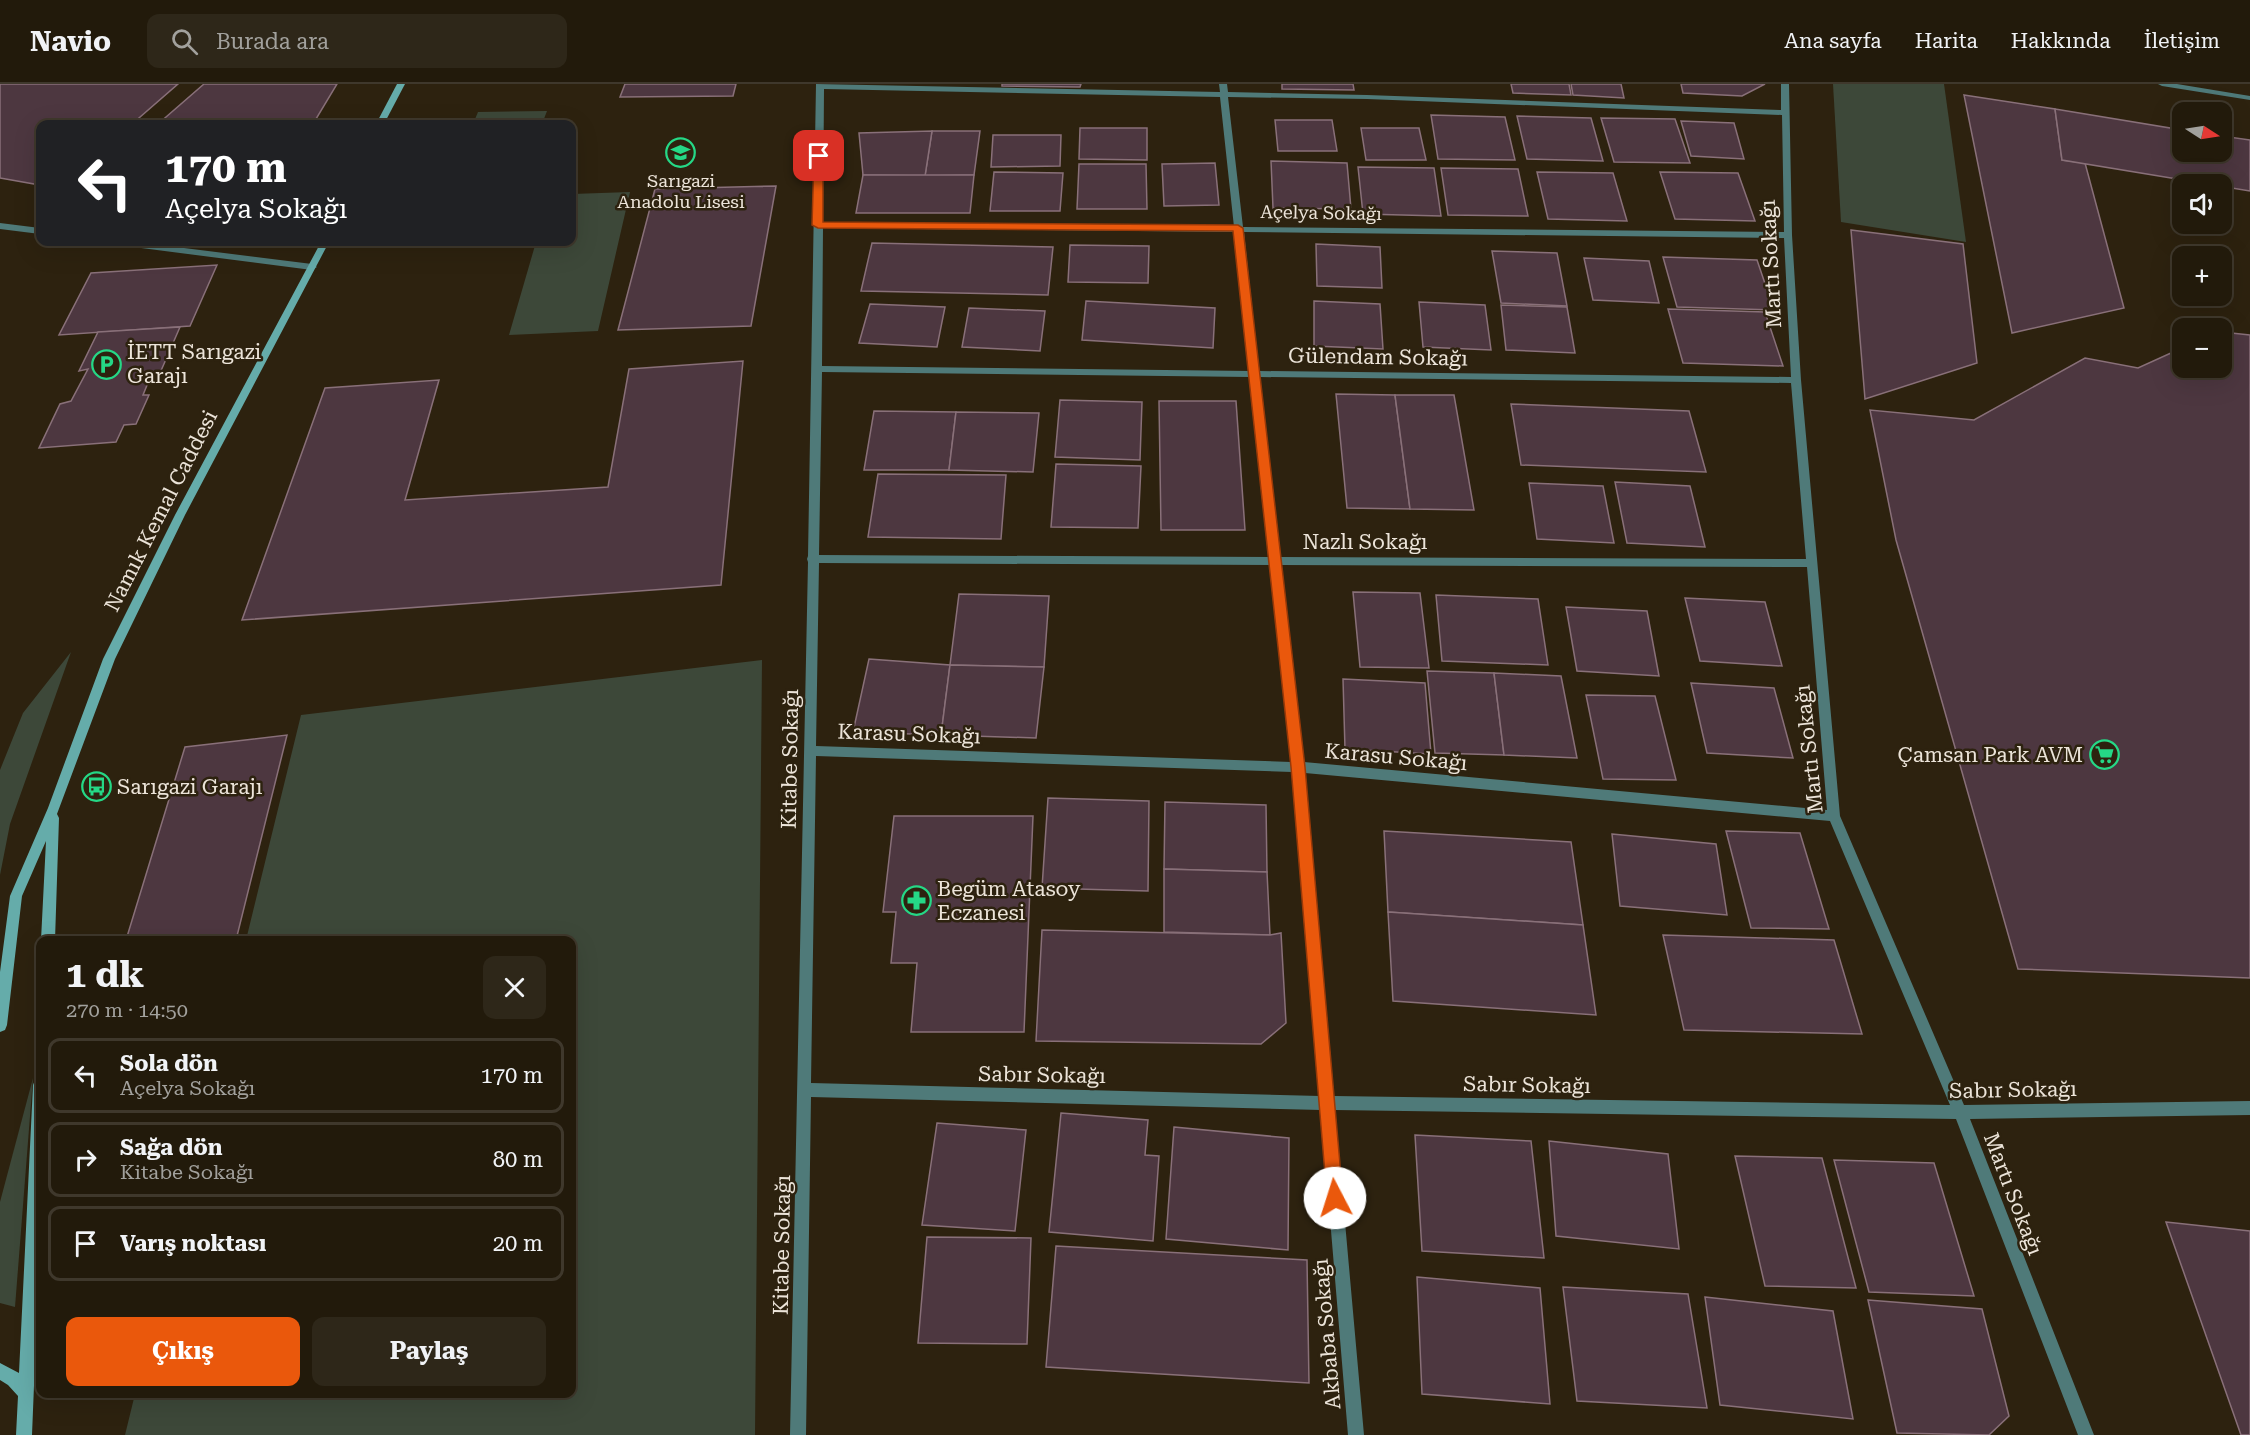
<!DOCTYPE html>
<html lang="tr">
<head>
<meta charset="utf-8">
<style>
	:root { --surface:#221a0b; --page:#2e2719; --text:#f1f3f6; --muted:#a2a19d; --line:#3f382c; --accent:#ea580c }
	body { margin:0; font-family:"Roboto Serif",serif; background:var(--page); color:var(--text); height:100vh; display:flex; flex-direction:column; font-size:22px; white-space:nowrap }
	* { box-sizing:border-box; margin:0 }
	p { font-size:20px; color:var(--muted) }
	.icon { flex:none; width:33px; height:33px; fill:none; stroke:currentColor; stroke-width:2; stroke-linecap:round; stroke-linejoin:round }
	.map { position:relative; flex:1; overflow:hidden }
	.drawer { position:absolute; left:36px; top:852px; width:540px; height:462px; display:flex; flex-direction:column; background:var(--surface); border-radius:12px; box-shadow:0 6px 24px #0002,0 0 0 2px var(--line) }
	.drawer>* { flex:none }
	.guide { position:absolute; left:36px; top:36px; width:540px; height:126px; border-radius:12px; box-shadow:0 6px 24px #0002,0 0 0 2px var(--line); background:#202124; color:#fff; overflow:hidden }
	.needle { width:39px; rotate:102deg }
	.buttons { position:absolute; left:2172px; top:18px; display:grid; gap:12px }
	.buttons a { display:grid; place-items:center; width:60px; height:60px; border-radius:12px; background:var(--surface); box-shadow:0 6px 24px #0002,0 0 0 2px var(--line); font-size:30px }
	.pin { position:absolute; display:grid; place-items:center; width:51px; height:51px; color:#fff; margin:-26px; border-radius:12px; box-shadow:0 3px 9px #0006 }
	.me { position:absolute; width:66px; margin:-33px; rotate:355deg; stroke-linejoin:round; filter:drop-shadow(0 0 4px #0008) }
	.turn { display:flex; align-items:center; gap:21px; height:126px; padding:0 30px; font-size:27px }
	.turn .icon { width:78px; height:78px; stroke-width:2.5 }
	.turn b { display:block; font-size:42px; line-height:51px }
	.round { display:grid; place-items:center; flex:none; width:63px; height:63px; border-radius:12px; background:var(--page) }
	.head { display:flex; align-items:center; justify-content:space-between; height:102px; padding:0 30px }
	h1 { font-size:36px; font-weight:700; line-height:45px }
	.button { display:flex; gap:12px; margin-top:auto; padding:12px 30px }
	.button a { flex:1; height:69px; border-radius:12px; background:var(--accent); color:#fff; font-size:24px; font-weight:700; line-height:69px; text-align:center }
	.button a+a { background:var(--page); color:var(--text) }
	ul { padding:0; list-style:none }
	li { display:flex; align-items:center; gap:18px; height:75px; margin:0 12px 9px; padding:0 18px; border:3px solid var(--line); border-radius:12px }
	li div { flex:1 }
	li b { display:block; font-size:22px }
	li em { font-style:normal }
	header { display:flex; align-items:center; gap:36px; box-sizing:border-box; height:84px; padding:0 30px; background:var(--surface); border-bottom:2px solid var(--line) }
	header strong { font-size:28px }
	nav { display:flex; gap:33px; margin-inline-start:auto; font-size:21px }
	.search { width:420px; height:54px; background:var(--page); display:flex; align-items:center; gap:15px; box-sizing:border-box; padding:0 21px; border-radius:12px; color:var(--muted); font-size:22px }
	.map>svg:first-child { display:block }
</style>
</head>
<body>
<header>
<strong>Navio</strong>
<div class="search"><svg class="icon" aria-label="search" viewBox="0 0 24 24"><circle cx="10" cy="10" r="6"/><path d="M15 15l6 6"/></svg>Burada ara</div>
<nav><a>Ana sayfa</a><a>Harita</a><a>Hakkında</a><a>İletişim</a></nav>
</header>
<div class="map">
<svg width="2250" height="1351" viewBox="0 0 2250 1351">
	<rect width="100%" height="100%" fill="#2d220f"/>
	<g fill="#3d4839">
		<polygon points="1833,0 1944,0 1966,158 1841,138"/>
		<polygon points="547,27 542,40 473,40 478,28"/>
		<polygon points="630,108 598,247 509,251 536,158 572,158 572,110"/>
		<polygon points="71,568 10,740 0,791 0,686 23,629"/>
		<polygon points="762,576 755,1351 125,1351 135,1310 572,1310 572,856 246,856 301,631"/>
		<polygon points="33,994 15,1223 0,1219 0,1118"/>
	</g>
	<g fill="#4d3740" stroke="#897079" stroke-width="1.5">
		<polygon points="0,0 178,0 132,40 40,40 40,101 0,94"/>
		<polygon points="204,0 337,0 313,40 158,40"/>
		<polygon points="625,0 736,0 733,12 620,13"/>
		<polygon points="1002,0 1081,0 1080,3 1002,2"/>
		<polygon points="1282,0 1353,0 1354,6 1282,5"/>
		<polygon points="1511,0 1569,0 1571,11 1513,9"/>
		<polygon points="1571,0 1621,0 1624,14 1573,11"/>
		<polygon points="1681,0 1765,0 1742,12 1683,9"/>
		<polygon points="1964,11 2055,25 2062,76 2085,79 2124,224 2012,249"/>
		<polygon points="2055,25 2182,46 2182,68 2222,68 2222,52 2250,56 2250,107 2062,76"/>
		<polygon points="1431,31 1505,33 1515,76 1438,75"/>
		<polygon points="1517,32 1591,34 1603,77 1527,75"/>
		<polygon points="1601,34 1675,35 1690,79 1614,78"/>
		<polygon points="1275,36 1332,36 1337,67 1278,67"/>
		<polygon points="1681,37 1734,39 1744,75 1691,72"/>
		<polygon points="1080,44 1147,44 1147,76 1079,75"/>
		<polygon points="1361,44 1419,44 1426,76 1366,76"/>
		<polygon points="932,47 980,47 974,91 925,92"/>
		<polygon points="932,47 925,92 863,91 859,49"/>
		<polygon points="993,51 1061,51 1060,82 991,83"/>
		<polygon points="1271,77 1347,79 1351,125 1273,124"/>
		<polygon points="1215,79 1219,121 1164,122 1162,80"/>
		<polygon points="1079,80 1146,80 1147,125 1077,125"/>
		<polygon points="1358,83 1434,84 1441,132 1363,130"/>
		<polygon points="1441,84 1518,85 1528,132 1448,131"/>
		<polygon points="994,88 1063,89 1060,127 990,127"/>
		<polygon points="1537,88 1613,89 1627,137 1548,135"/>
		<polygon points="1660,88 1738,89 1755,137 1675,135"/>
		<polygon points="863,91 974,91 970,129 856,129"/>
		<polygon points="776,102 751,242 618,246 655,105"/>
		<polygon points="1851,146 1963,160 1977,279 1865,315"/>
		<polygon points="872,159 1053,163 1048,211 861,207"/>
		<polygon points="1316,160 1380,163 1382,204 1317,202"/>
		<polygon points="1070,161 1149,162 1148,199 1068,198"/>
		<polygon points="1492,167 1557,169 1567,222 1501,219"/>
		<polygon points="1663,173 1757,176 1774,226 1677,223"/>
		<polygon points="1584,174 1649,177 1659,219 1593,216"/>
		<polygon points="217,181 190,242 59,251 91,189"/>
		<polygon points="1086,217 1215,224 1213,264 1082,256"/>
		<polygon points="1314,217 1380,220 1383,265 1314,262"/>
		<polygon points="1419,218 1485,221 1491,266 1423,263"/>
		<polygon points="870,220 945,223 937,263 859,259"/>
		<polygon points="1501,221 1567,223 1575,269 1506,266"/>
		<polygon points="969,224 1045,227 1040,267 962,263"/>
		<polygon points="1668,225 1765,228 1783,282 1683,279"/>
		<polygon points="180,243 160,289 152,289 143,311 149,311 136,340 124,341 116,358 39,364 60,320 71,317 88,285 79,287 98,248"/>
		<polygon points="2222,248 2250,251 2250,894 2018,885 1896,456 1870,326 1974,336 2085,274 2138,284 2182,264 2182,284 2222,284"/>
		<polygon points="743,277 721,501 242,536 325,304 439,296 405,416 608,403 629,285"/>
		<polygon points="1336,310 1395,311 1410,425 1347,424"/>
		<polygon points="1395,311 1454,311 1474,426 1410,425"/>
		<polygon points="1060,316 1142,318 1140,376 1055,373"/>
		<polygon points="1159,317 1236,317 1245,446 1161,446"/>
		<polygon points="1511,320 1689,327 1706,388 1521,381"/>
		<polygon points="874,327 956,328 949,386 864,386"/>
		<polygon points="956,328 1039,329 1033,388 949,386"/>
		<polygon points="1056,380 1141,382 1138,444 1051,443"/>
		<polygon points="878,390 1006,391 1001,455 868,453"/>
		<polygon points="1615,398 1690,402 1705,463 1627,459"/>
		<polygon points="1529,399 1603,402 1614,459 1537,455"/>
		<polygon points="1353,508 1420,509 1429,584 1360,583"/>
		<polygon points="959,510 1049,512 1044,583 950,581"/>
		<polygon points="1436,511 1538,515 1548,581 1442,577"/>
		<polygon points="1685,514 1765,518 1782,582 1700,577"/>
		<polygon points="1566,523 1647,527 1659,592 1577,587"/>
		<polygon points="869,575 950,581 941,651 853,648"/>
		<polygon points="950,581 1044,583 1036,654 941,651"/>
		<polygon points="1427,587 1494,589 1504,671 1435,669"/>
		<polygon points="1494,589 1561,592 1577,674 1504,671"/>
		<polygon points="1343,595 1425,599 1431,670 1345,665"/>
		<polygon points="1691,599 1774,604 1793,674 1707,669"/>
		<polygon points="1586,611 1655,612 1676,696 1603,695"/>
		<polygon points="287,651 236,856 126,856 185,663"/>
		<polygon points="1048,714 1149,717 1148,807 1042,804"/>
		<polygon points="1165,718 1266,721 1267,788 1164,785"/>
		<polygon points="894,732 1033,732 1024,948 911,948 917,879 891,879 896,828 883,828"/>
		<polygon points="1384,747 1571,758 1583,841 1388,828"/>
		<polygon points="1726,747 1800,749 1829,845 1751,844"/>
		<polygon points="1612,750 1716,760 1727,831 1620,822"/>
		<polygon points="1164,785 1267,788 1270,851 1164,848"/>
		<polygon points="1388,828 1583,841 1596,931 1393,917"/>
		<polygon points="1042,846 1270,851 1281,849 1286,939 1261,960 1036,957"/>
		<polygon points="1663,851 1834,856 1862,950 1684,946"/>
		<polygon points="1061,1029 1148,1036 1145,1071 1159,1072 1153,1157 1049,1148"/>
		<polygon points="937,1039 1026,1046 1015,1147 922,1141"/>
		<polygon points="1174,1043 1289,1054 1288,1166 1166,1155"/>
		<polygon points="1415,1051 1531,1057 1544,1174 1422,1167"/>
		<polygon points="1549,1057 1668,1070 1679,1165 1556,1152"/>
		<polygon points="1735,1072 1822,1074 1856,1204 1765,1202"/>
		<polygon points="1834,1076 1934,1079 1974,1212 1869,1208"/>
		<polygon points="2166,1138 2250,1147 2250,1351 2241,1351"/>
		<polygon points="927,1153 1031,1154 1027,1260 918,1259"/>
		<polygon points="1056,1162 1307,1176 1309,1299 1046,1283"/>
		<polygon points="1417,1193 1540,1204 1550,1320 1422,1310"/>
		<polygon points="1563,1203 1688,1210 1707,1324 1577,1317"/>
		<polygon points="1705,1213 1833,1227 1853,1335 1720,1321"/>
		<polygon points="1868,1216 1982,1225 2009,1332 1989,1351 1897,1349"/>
	</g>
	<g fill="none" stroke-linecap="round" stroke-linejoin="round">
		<g fill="#4f7a79" fill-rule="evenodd">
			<path d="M816,0L1220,8L1219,0H1227L1228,8L1367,11L1781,26V0H1789L1792,151L1801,296L1840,732L1964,1021L2250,1017V1031L1970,1035L2094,1351H2078L1956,1035L1335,1026L1364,1351H1348L1321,1026L811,1013L806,1351H790L808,478L807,475L808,472ZM824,5L1220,13L1234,143L823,138ZM1228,13L1367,15L1782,31L1784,148L1243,143ZM823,144L1235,148L1250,287L822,282ZM1244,148L1784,154L1791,293L1259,287ZM822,288L1250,293L1270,473L819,471ZM1260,293L1791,299L1806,475L1280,473ZM819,479L1270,481L1291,678L816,662ZM1281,481L1807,483L1827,726L1304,678ZM816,672L1292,688L1320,1012L811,999ZM1305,689L1830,737L1950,1021L1334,1012Z"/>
			<polygon points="2158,0 2177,0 2250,12 2250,16 2162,2"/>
			<polygon points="0,139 40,144 40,150 0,145"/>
			<polygon points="114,158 136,158 312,180 317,183 312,186 118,161"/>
		</g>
		<g fill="#65acaa" fill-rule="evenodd">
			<polygon points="397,0 405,0 384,40 376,40"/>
			<polygon points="321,158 329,158 185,431 115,575 57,730 59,734 55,856 41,856 46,757 22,812 7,941 5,946 0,948 0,888 10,812 48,724 103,575 175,431"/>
			<polygon points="40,994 40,1153 32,1351 16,1351 18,1312 8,1301 0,1296 0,1279 19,1289 33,1001 35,996"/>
		</g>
	</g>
	<polygon fill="#ea580c" stroke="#983908" stroke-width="1.5" points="819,69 823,72 823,138 1238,141 1243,144 1305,683 1343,1114 1341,1120 1335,1123 1329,1120 1327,1114 1291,683 1233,147 818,144 812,141 814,72"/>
	<defs>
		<symbol id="school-ring" viewBox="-11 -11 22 22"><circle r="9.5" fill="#2d220f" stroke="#25d886" stroke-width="1.5"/><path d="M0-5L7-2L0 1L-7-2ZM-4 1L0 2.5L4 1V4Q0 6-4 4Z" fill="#25d886"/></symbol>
		<symbol id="parking-ring" viewBox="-11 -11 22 22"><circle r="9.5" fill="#2d220f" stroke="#25d886" stroke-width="1.5"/><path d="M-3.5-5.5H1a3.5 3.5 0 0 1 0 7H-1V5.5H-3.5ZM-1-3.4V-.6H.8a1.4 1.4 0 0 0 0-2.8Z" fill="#25d886"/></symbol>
		<symbol id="supermarket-ring" viewBox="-11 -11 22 22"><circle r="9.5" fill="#2d220f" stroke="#25d886" stroke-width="1.5"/><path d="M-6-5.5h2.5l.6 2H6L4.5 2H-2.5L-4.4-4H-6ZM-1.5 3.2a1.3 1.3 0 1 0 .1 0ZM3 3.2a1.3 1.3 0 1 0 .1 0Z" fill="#25d886"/></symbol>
		<symbol id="bus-ring" viewBox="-11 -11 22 22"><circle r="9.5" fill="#2d220f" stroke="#25d886" stroke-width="1.5"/><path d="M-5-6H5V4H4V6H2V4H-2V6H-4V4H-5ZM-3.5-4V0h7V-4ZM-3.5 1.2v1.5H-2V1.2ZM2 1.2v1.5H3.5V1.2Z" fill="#25d886"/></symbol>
		<symbol id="pharmacy-ring" viewBox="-11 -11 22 22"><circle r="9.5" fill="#2d220f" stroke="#25d886" stroke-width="1.5"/><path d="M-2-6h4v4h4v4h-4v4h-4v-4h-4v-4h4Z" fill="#25d886"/></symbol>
	</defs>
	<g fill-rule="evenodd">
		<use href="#school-ring" x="664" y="52" width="33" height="33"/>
		<use href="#parking-ring" x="90" y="264" width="33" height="33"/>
		<use href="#supermarket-ring" x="2088" y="654" width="33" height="33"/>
		<use href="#bus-ring" x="80" y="686" width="33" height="33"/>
		<use href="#pharmacy-ring" x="900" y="800" width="33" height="33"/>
	</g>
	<g text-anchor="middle" stroke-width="5" stroke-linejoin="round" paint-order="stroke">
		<g font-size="18" fill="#ece4d9" stroke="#2d220f">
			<text x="681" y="103">Sarıgazi<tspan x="681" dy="21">Anadolu Lisesi</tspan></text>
		</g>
		<g font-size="18" fill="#ece4d9" stroke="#2d220f">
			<text transform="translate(1321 129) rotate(1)" y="6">Açelya Sokağı</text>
		</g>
		<g font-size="21" fill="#ece4d9" stroke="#2d220f">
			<text transform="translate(1771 180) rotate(-93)" y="7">Martı Sokağı</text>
			<text transform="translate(1378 273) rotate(1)" y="7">Gülendam Sokağı</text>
			<text transform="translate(161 427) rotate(-63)" y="7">Namık Kemal Caddesi</text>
			<text x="1365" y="465">Nazlı Sokağı</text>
			<text transform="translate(909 650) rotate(2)" y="7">Karasu Sokağı</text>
			<text transform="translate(1809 665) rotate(-96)" y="7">Martı Sokağı</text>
			<text transform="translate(1396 673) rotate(5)" y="7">Karasu Sokağı</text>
			<text transform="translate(790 675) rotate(-89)" y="7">Kitabe Sokağı</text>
			<text transform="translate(1042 991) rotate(1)" y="7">Sabır Sokağı</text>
			<text transform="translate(1527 1001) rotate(1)" y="7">Sabır Sokağı</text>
			<text transform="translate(2013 1006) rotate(-1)" y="7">Sabır Sokağı</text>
			<text transform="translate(2013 1110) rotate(69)" y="7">Martı Sokağı</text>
			<text transform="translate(782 1161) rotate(-89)" y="7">Kitabe Sokağı</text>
			<text transform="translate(1327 1250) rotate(-95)" y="7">Akbaba Sokağı</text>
		</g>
		<g font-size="21" fill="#ece4d9" stroke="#2d220f" text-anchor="start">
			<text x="127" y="275">İETT Sarıgazi<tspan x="127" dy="24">Garajı</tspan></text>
			<text x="2083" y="678" text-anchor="end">Çamsan Park AVM</text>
			<text x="117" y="710">Sarıgazi Garajı</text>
			<text x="937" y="812">Begüm Atasoy<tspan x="937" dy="24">Eczanesi</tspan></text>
		</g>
	</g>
</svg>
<div class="buttons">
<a><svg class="needle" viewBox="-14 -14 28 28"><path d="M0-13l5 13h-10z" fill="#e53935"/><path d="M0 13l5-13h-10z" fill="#a2a19d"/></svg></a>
<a><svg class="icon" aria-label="sound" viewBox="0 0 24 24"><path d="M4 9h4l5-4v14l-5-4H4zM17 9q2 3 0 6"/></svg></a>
<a>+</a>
<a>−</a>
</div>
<div class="pin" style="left:819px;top:72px;background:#d93025"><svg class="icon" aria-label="arrive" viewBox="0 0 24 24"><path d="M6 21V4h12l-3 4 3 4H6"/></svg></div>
<svg class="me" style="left:1335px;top:1114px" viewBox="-20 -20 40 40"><circle r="19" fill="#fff"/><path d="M0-13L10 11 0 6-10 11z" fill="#ea580c"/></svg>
<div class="guide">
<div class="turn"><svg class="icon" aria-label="left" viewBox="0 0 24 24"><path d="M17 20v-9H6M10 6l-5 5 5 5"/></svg><div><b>170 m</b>Açelya Sokağı</div></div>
</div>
<section class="drawer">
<div class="head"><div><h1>1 dk</h1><p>270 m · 14:50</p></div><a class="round"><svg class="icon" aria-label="close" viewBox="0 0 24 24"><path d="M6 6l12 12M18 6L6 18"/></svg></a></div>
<ul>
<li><svg class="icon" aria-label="left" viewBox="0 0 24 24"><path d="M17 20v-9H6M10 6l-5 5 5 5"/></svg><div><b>Sola dön</b><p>Açelya Sokağı</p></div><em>170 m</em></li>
<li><svg class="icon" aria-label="right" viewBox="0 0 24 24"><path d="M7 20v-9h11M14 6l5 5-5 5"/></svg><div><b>Sağa dön</b><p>Kitabe Sokağı</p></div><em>80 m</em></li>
<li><svg class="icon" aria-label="arrive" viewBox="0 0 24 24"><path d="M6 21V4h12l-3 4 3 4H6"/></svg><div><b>Varış noktası</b></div><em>20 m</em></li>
</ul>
<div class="button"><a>Çıkış</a><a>Paylaş</a></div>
</section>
</div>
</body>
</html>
